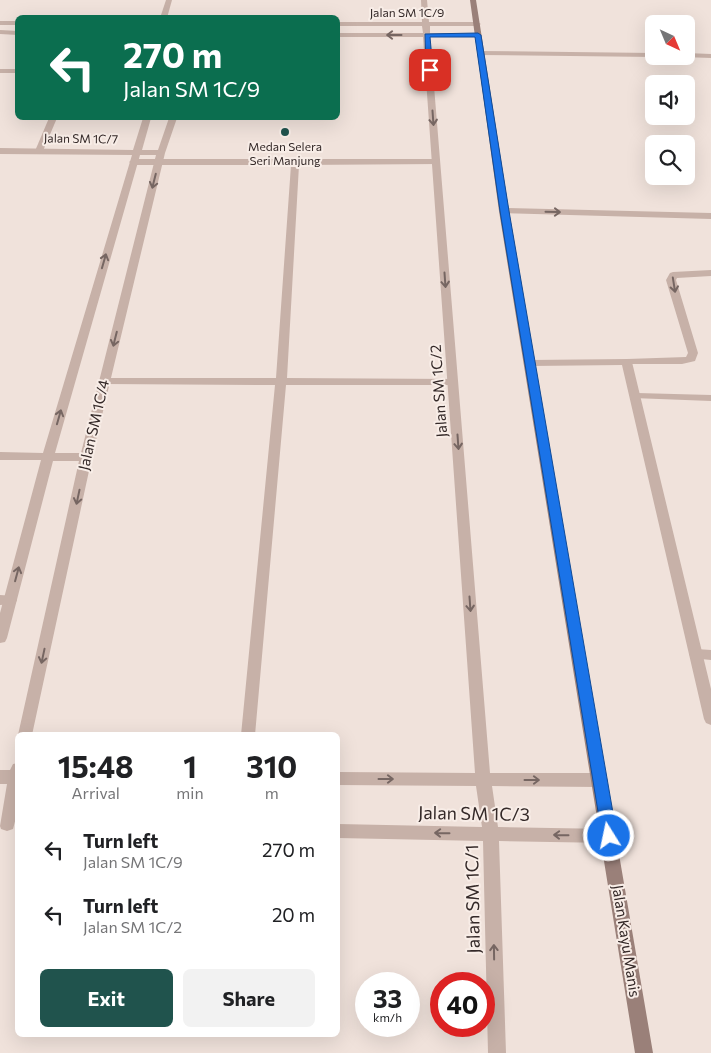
<!DOCTYPE html>
<html lang="en">
<head>
<meta charset="utf-8">
<style>
	:root { --surface:#fff; --page:#f2f2f2; --text:#202124; --muted:#757577; --accent:#20534d }
	body { margin:0; font-family:Commissioner,sans-serif; background:var(--page); color:var(--text); height:100vh; display:flex; flex-direction:column; font-size:19px; white-space:nowrap }
	* { box-sizing:border-box; margin:0 }
	p { font-size:16px; color:var(--muted) }
	.icon { flex:none; width:28px; height:28px; fill:none; stroke:currentColor; stroke-width:2; stroke-linecap:round; stroke-linejoin:round }
	.map { position:relative; flex:1; overflow:hidden }
	.drawer { position:absolute; left:15px; top:732px; width:325px; height:305px; display:flex; flex-direction:column; background:var(--surface); border-radius:8px; box-shadow:0 5px 20px #0002 }
	.drawer>* { flex:none }
	.hud { position:absolute; left:15px; top:15px; width:325px; height:105px; border-radius:8px; box-shadow:0 5px 20px #0002; background:#0b6e4f; color:#fff; overflow:hidden }
	.needle { width:32px; rotate:136deg }
	.tools { position:absolute; left:645px; top:15px; display:grid; gap:10px }
	.tools a { display:grid; place-items:center; width:50px; height:50px; border-radius:8px; background:var(--surface); box-shadow:0 5px 20px #0002; font-size:25px }
	.speed { position:absolute; left:355px; top:972px; display:flex; gap:10px; font-size:25px; font-weight:700; text-align:center }
	.speed>* { display:grid; place-content:center; width:65px; height:65px; border-radius:50%; background:var(--surface); box-shadow:0 5px 20px #0002; line-height:1 }
	.speed small { font-size:12px; font-weight:400 }
	.speed .limit { border:8px solid #d22; background:#fff; color:#111 }
	.pin { position:absolute; display:grid; place-items:center; width:42px; height:42px; color:#fff; margin:-21px; border-radius:10px; box-shadow:0 2px 8px #0006 }
	.me { position:absolute; width:55px; margin:-28px; rotate:350deg; stroke-linejoin:round; filter:drop-shadow(0 0 4px #0008) }
	.turn { display:flex; align-items:center; gap:18px; height:105px; padding:0 25px; font-size:22px }
	.turn .icon { width:65px; height:65px; stroke-width:2.5 }
	.turn b { display:block; font-size:35px; line-height:42px }
	.eta { display:flex; justify-content:space-evenly; align-items:center; height:85px; text-align:center }
	.eta b { font-size:30px; font-weight:700; line-height:35px }
	.action { display:flex; gap:10px; margin-top:auto; padding:10px 25px }
	.action a { flex:1; height:58px; border-radius:8px; background:var(--accent); color:#fff; font-size:20px; font-weight:700; line-height:58px; text-align:center }
	.action a+a { background:var(--page); color:var(--text) }
	ul { padding:0; list-style:none }
	li { display:flex; align-items:center; gap:15px; height:65px; padding:0 25px }
	li div { flex:1 }
	li b { display:block; font-size:19px }
	li em { font-style:normal }
	.map>svg:first-child { display:block }
</style>
</head>
<body>
<div class="map">
<svg width="711" height="1053" viewBox="0 0 711 1053">
	<rect width="100%" height="100%" fill="#f0e2db"/>
	<g fill="none" stroke-linecap="round" stroke-linejoin="round">
		<g fill="#c7b1a8" fill-rule="evenodd">
			<polygon points="166,0 172,0 167,18 160,18"/>
			<polygon points="478,51 654,53 654,56 657,56 654,57 481,55 477,53"/>
			<polygon points="686,53 711,54 711,58 683,57 686,56"/>
			<rect x="0" y="69" width="18" height="4"/>
			<polygon points="49,118 57,118 43,151 36,153 35,151"/>
			<polygon points="437,159 440,160 440,164 299,165 287,378 453,379 458,382 453,385 286,385 255,735 241,735 275,385 105,384 100,381 105,378 276,378 291,165 133,165 129,162 133,159"/>
			<polygon points="504,208 711,213 711,219 501,213 501,209"/>
			<polygon points="711,270 711,276 677,278 676,280 698,353 695,361 682,364 623,364 622,362 627,359 686,357 688,353 666,280 670,273 673,272"/>
			<polygon points="637,393 711,395 711,401 633,398 631,396 633,394"/>
			<polygon points="0,595 15,596 17,600 15,604 0,605"/>
			<polygon points="696,649 711,650 711,660 691,658 689,654 691,650"/>
		</g>
		<g fill="#c7b1a8" fill-rule="evenodd">
			<polygon points="421,0 427,0 429,22 477,22 481,24 477,26 430,26 430,33 478,33 482,35 478,37 430,37 490,773 600,773 605,775 608,780 605,785 600,787 492,786 498,827 609,829 615,831 617,836 615,841 609,843 499,841 506,1053 488,1053 483,841 338,838 338,824 482,827 476,786 338,785 338,772 475,773 423,37 338,37 338,33 423,33 422,26 338,26 338,22 422,22"/>
			<rect x="0" y="21" width="18" height="4"/>
			<polygon points="0,30 18,31 18,35 0,34"/>
			<path d="M143,118H151L142,150H158L169,118H177L165,153L92,457L32,735H18L79,461H53L7,638L5,642L0,643V613L41,460H0V452L43,453L132,155L0,154V148L133,150ZM140,155H156L81,453H55Z"/>
			<polygon points="627,359 632,362 711,689 711,725 706,723 704,719 622,365 531,366 526,363 531,360"/>
			<polygon points="18,763 18,810 13,829 7,831 1,829 0,826 7,784 0,784 0,770 10,770 13,764"/>
		</g>
		<polygon fill="#9a8079" fill-rule="evenodd" points="470,0 476,0 509,211 653,1053 635,1053 499,211"/>
	</g>
	<defs><path id="oneway-shaft" d="M-6 0H5M1.5-3L5.5 0L1.5 3" fill="none" stroke-width="1.6" stroke-linecap="round" stroke-linejoin="round" transform="scale(1.25)"/></defs>
	<g stroke="#766662">
		<use href="#oneway-shaft" transform="translate(394 35) rotate(180)"/>
		<use href="#oneway-shaft" transform="translate(433 118) rotate(86)"/>
		<use href="#oneway-shaft" transform="translate(154 181) rotate(104)"/>
		<use href="#oneway-shaft" transform="translate(553 212) rotate(1)"/>
		<use href="#oneway-shaft" transform="translate(104 261) rotate(-74)"/>
		<use href="#oneway-shaft" transform="translate(445 280) rotate(86)"/>
		<use href="#oneway-shaft" transform="translate(674 285) rotate(81)"/>
		<use href="#oneway-shaft" transform="translate(115 339) rotate(104)"/>
		<use href="#oneway-shaft" transform="translate(59 417) rotate(-74)"/>
		<use href="#oneway-shaft" transform="translate(458 442) rotate(86)"/>
		<use href="#oneway-shaft" transform="translate(78 497) rotate(102)"/>
		<use href="#oneway-shaft" transform="translate(17 574) rotate(-75)"/>
		<use href="#oneway-shaft" transform="translate(470 604) rotate(86)"/>
		<use href="#oneway-shaft" transform="translate(43 656) rotate(102)"/>
		<use href="#oneway-shaft" transform="translate(386 779)"/>
		<use href="#oneway-shaft" transform="translate(532 780)"/>
		<use href="#oneway-shaft" transform="translate(442 833) rotate(-179)"/>
		<use href="#oneway-shaft" transform="translate(561 835) rotate(-179)"/>
		<use href="#oneway-shaft" transform="translate(494 952) rotate(-91)"/>
	</g>
	<polygon fill="#1a73e8" stroke="#114b97" points="478,33 481,35 509,211 617,836 614,841 609,843 604,841 602,836 500,211 475,37 430,37 433,70 430,72 426,70 425,34"/>
	<circle fill="#20534d" stroke="#f8ede7" stroke-width="2" cx="285" cy="132" r="5"/>
	<g text-anchor="middle" stroke-width="4" stroke-linejoin="round" paint-order="stroke">
		<g font-size="12" fill="#342928" stroke="#f8ede7">
			<text x="407" y="17">Jalan SM 1C/9</text>
			<text transform="translate(81 139) rotate(1)" y="4">Jalan SM 1C/7</text>
		</g>
		<g font-size="12" fill="#342928" stroke="#f8ede7">
			<text x="285" y="151">Medan Selera<tspan x="285" dy="14">Seri Manjung</tspan></text>
		</g>
		<g font-size="15" fill="#342928" stroke="#f8ede7">
			<text transform="translate(439 391) rotate(-94)" y="5">Jalan SM 1C/2</text>
			<text transform="translate(94 425) rotate(-77)" y="5">Jalan SM 1C/4</text>
			<text transform="translate(626 941) rotate(81)" y="5">Jalan Kayu Manis</text>
		</g>
		<g font-size="18" fill="#342928" stroke="#f8ede7">
			<text transform="translate(474 814) rotate(1)" y="6">Jalan SM 1C/3</text>
			<text transform="translate(473 899) rotate(-91)" y="6">Jalan SM 1C/1</text>
		</g>
	</g>
</svg>
<div class="tools">
<a><svg class="needle" viewBox="-14 -14 28 28"><path d="M0-13l5 13h-10z" fill="#e53935"/><path d="M0 13l5-13h-10z" fill="#757577"/></svg></a>
<a><svg class="icon" aria-label="sound" viewBox="0 0 24 24"><path d="M4 9h4l5-4v14l-5-4H4zM17 9q2 3 0 6"/></svg></a>
<a><svg class="icon" aria-label="search" viewBox="0 0 24 24"><circle cx="10" cy="10" r="6"/><path d="M15 15l6 6"/></svg></a>
</div>
<div class="speed"><div>33<small>km/h</small></div><div class="limit">40</div></div>
<div class="pin" style="left:430px;top:70px;background:#d93025"><svg class="icon" aria-label="arrive" viewBox="0 0 24 24"><path d="M6 21V4h12l-3 4 3 4H6"/></svg></div>
<svg class="me" style="left:609px;top:836px" viewBox="-20 -20 40 40"><circle r="17" fill="#1a73e8" stroke="#fff" stroke-width="3"/><path d="M0-11L8 9 0 5-8 9z" fill="#fff"/></svg>
<div class="hud">
<div class="turn"><svg class="icon" aria-label="left" viewBox="0 0 24 24"><path d="M17 20v-9H6M10 6l-5 5 5 5"/></svg><div><b>270 m</b>Jalan SM 1C/9</div></div>
</div>
<section class="drawer">
<div class="eta">
<div><b>15:48</b><p>Arrival</p></div>
<div><b>1</b><p>min</p></div>
<div><b>310</b><p>m</p></div>
</div>
<ul>
<li><svg class="icon" aria-label="left" viewBox="0 0 24 24"><path d="M17 20v-9H6M10 6l-5 5 5 5"/></svg><div><b>Turn left</b><p>Jalan SM 1C/9</p></div><em>270 m</em></li>
<li><svg class="icon" aria-label="left" viewBox="0 0 24 24"><path d="M17 20v-9H6M10 6l-5 5 5 5"/></svg><div><b>Turn left</b><p>Jalan SM 1C/2</p></div><em>20 m</em></li>
</ul>
<div class="action"><a>Exit</a><a>Share</a></div>
</section>
</div>
</body>
</html>
